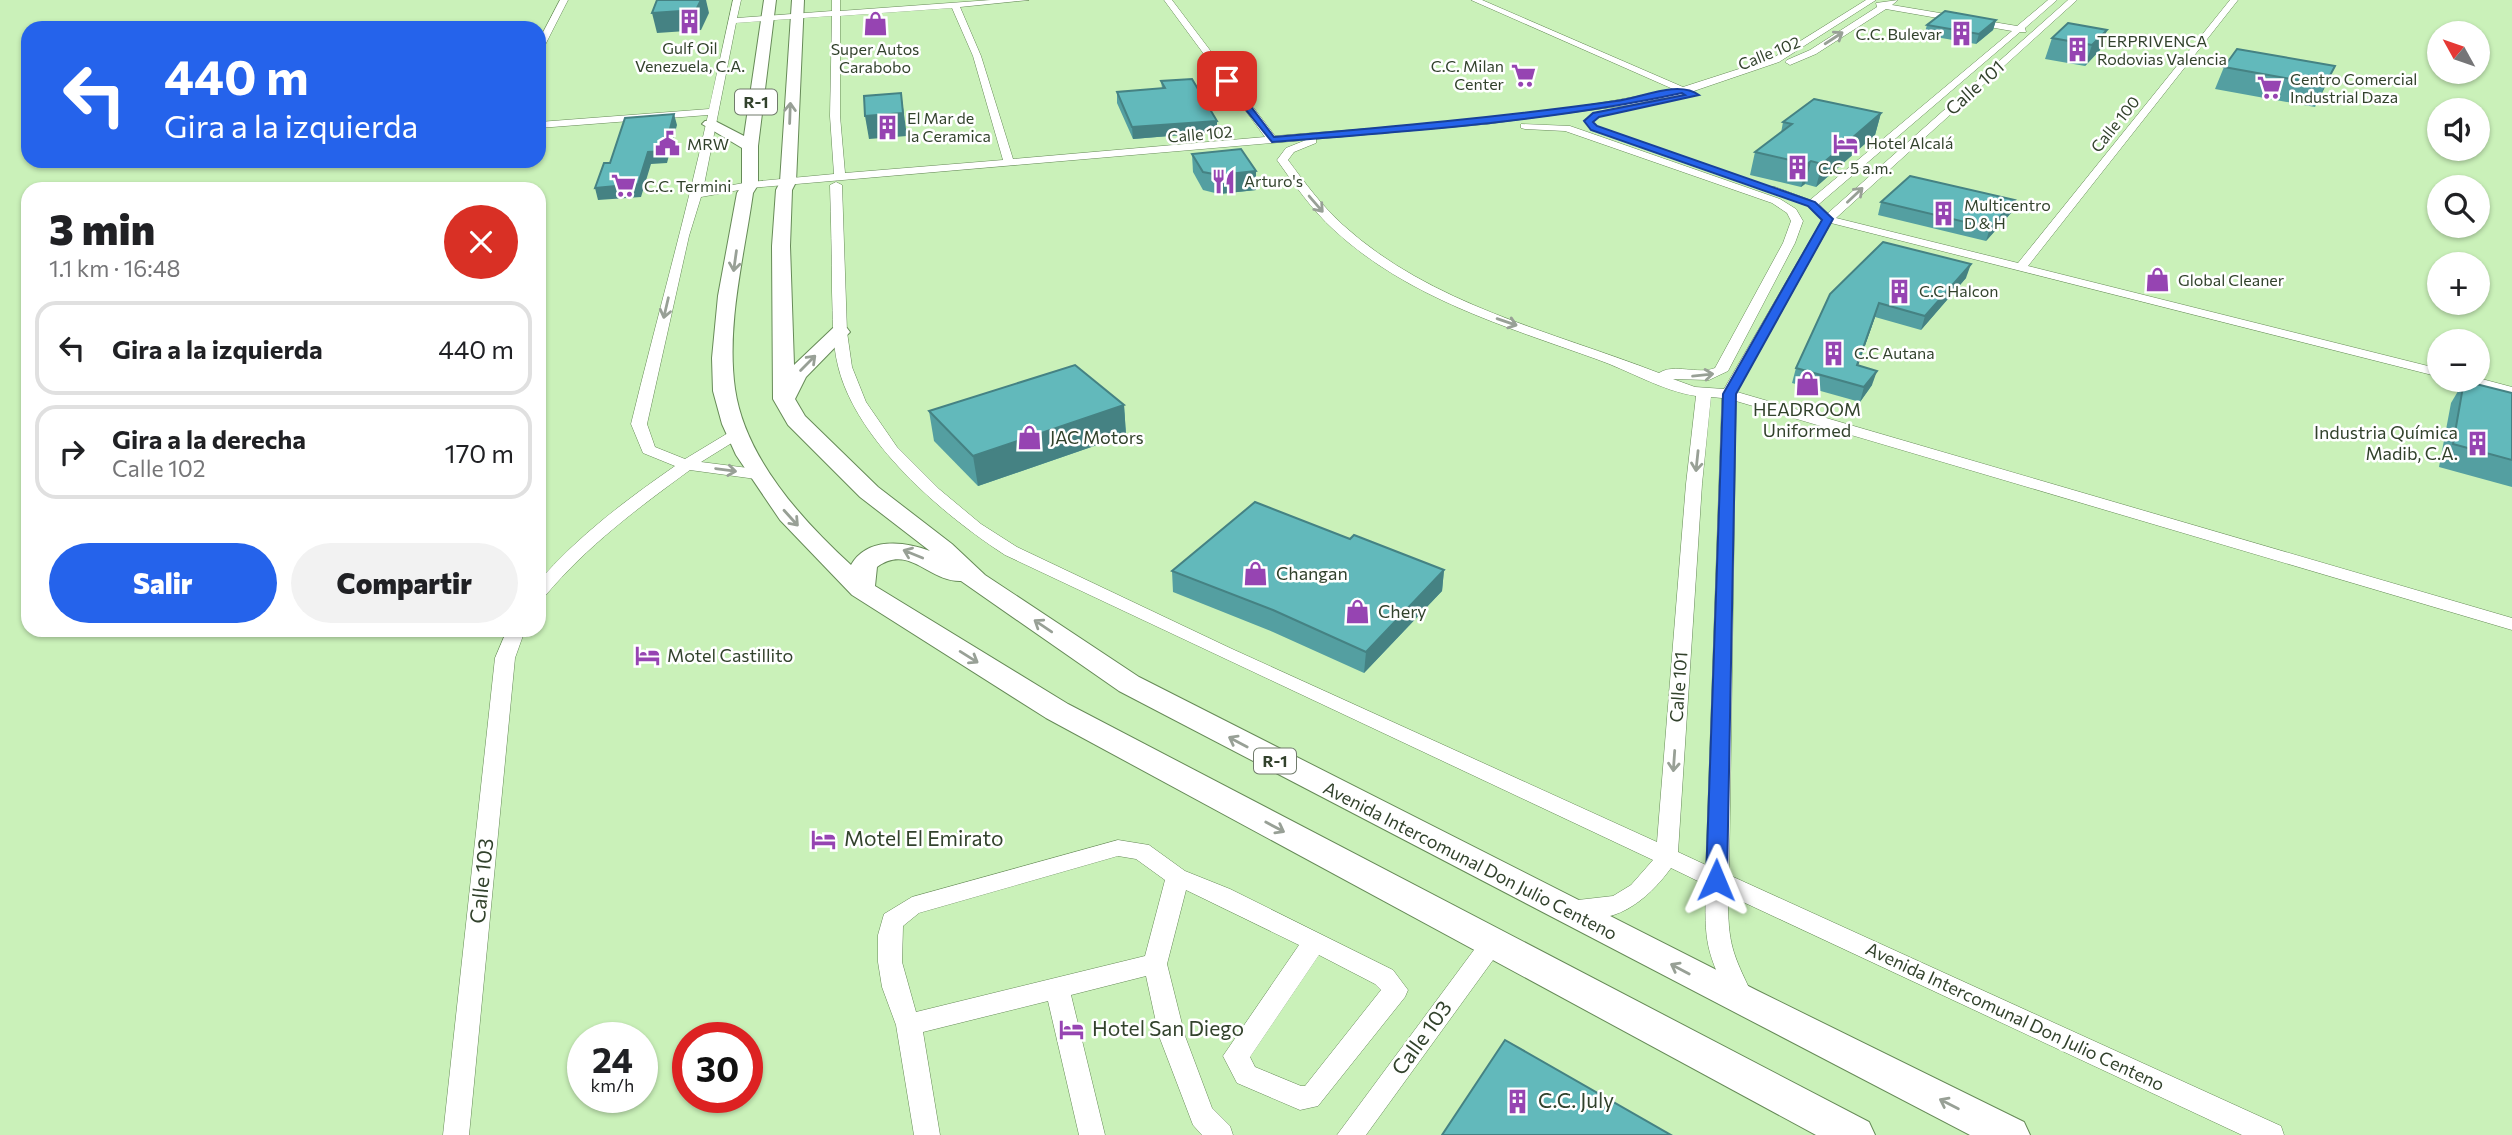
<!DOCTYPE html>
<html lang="es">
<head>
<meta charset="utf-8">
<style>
	:root { --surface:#fff; --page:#f2f2f2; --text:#202124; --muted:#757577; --line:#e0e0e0; --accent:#2563eb }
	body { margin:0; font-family:Commissioner,sans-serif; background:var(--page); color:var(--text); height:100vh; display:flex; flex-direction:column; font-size:26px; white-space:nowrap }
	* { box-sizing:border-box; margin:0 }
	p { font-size:23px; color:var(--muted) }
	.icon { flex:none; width:38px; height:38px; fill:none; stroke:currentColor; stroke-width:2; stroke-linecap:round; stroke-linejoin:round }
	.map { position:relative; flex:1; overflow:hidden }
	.panel { position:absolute; left:21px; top:182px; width:525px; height:455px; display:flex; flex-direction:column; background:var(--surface); border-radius:21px; box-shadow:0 2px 5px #0004 }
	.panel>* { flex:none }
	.hud { position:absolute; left:21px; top:21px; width:525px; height:147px; border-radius:21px; box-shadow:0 2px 5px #0004; background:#2563eb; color:#fff; overflow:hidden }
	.needle { width:46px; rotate:310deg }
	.fabs { position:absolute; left:2427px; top:21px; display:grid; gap:14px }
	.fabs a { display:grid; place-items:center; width:63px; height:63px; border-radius:50%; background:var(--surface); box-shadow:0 2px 5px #0004; font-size:35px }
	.speed { position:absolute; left:567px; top:1022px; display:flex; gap:14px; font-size:35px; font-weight:700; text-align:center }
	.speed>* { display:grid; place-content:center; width:91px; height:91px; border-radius:50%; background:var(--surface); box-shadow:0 2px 5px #0004; line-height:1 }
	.speed small { font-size:18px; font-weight:400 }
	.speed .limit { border:10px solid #d22; background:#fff; color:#111 }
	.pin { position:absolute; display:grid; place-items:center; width:60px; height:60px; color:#fff; margin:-30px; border-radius:14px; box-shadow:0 4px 10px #0006 }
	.me { position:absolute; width:77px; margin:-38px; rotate:1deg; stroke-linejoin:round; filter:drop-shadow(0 0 5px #0008) }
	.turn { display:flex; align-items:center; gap:24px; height:147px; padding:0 28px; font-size:32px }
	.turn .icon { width:91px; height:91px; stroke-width:2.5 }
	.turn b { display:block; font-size:49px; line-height:60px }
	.round { display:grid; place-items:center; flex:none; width:74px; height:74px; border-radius:37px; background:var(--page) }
	.head { display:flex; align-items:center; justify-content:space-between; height:119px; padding:0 28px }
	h1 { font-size:42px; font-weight:800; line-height:52px }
	.cta { display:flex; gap:14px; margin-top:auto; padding:14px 28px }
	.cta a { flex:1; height:80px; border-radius:42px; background:var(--accent); color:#fff; font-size:28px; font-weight:800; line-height:80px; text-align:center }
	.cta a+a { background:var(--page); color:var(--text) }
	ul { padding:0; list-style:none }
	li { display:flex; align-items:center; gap:21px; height:94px; margin:0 14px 10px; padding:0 14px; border:4px solid var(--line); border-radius:21px }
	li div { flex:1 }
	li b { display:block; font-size:26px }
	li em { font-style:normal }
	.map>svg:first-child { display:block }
</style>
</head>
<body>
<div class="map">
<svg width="2512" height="1135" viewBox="0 0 2512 1135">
	<rect width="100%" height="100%" fill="#caf1b9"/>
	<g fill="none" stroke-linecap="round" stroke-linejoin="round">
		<defs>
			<g id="minor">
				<polygon points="560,0 568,0 543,49 539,52 539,40"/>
				<path d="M733,0H741L737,18L832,11V0H840V11L991,0H1029L960,7L981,56L1013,159L1265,137L1164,0H1172L1275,136C1408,125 1542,118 1673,89L1471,0H1482L1683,87L1773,58L1866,0H1876L1779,62L1685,94L1628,105L1487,124L1316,139V143L1294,152L1288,160C1305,183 1322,206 1343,225C1431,305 1551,331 1659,373C1674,363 1698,375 1715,368L1783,243L1791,221L1787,213L1772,203L1565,131L1525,129L1521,128V124L1570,126L1780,199L1796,209L1803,221L1795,243L1728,371L1709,380L1673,379L1695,387L1724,389L1822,220L1808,206L1767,191V187H1775L1810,200L2012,31L1886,9L1816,54L1790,65L1785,62L1787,60L1810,50L1877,7L1876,3L1898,0L1892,5L2017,26L2048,0H2057L2025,28L2026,32H2020L1819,204L1828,213L2068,0H2077L1836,218L2018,263L2230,0H2238L2028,266L2440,369V377L1831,223L1737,392L2512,618V630L1736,401L1729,875L2281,1126L2284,1135H2242L1728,895C1728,945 1732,952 1753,996L1750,1003L1741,1006L1732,1003C1706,953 1704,942 1706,885L1671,868C1647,901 1612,929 1569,915L1565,908L1569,901L1613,896L1631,885L1653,860L1005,555C943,515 856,441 838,366C832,342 833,316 832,292C832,256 831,221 830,185L836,182L842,185L847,332L852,367L866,402L897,447L939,489L981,524L1017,547L1230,648L1657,842L1686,484L1696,396C1662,391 1628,370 1596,359C1504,326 1408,298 1334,230C1312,210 1294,184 1277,160L1286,148L1306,140L750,188L701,197L689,236L647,424L655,447L685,459L733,430H743L746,433L743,436L701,462L756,469L764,474L756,479L690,470C638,508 587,546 545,596L539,598V581C578,536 626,500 675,466L643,453L631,424C656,321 685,219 708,115L539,128V122L709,109ZM952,8L973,56L1003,160L845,173L840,116V16ZM832,16L830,116L834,174L750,182L703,190L736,23ZM1711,397L1722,398L1706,865L1678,852L1702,484Z"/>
				<polygon points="2478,378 2512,387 2512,395 2463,383 2461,380"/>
				<polygon points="507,630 525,630 515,658 469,1135 443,1135 495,658"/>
				<path d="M1118,840L1149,845L1185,871L1230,889L1393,970L1408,990L1405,997L1318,1106L1300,1110L1237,1083L1223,1056L1299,945L1186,890L1167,964L1185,1036L1212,1108L1230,1126L1233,1135H1202L1193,1125L1159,1036L1146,976L1071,995L1105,1135H1079L1048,1001L923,1032L940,1135H914L896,1025L882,987L878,962V935L884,914L912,897ZM1118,856L1136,859L1165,880L1145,956L916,1012L902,962L903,926L919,913ZM1319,955L1375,984L1381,990L1305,1086H1301L1255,1067L1250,1057Z"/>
				<polygon points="1493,932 1501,935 1505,942 1501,949 1366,1135 1337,1135 1485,935"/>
			</g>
			<path id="primary" d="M764,0H776L758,146V185L753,193C744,257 726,325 735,389C745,458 802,520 851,565C867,537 904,541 930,551L860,497L788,425L773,399L772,246L776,190L780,182L792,0H804L796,182L792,190L790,246L794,365L833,328H847L850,332L806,377L795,399L805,416L878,487L952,544L985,575L1139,677L1758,991L2024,1122L2030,1135H1970L1119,691L961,581C929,582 909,543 877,567L875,586L1068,704L1869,1122L1875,1135H1816L1046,718L852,595L780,520L736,455L722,424L713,391L712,358L718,296L737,193L742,185V148L702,124L705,121H715L744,136Z"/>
		</defs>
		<use href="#minor" stroke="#668a57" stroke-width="1"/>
		<use href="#primary" stroke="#668a57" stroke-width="2"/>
		<use href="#minor" fill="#fff" fill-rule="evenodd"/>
		<use href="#primary" fill="#fff" fill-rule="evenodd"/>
	</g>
	<g fill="#549fa1">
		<polygon points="1996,20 1993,30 1976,44 1924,35 1927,25"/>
		<polygon points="2068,23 2100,50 2085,66 2045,59 2052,38"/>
		<polygon points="2335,66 2315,107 2215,89 2224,67"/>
		<polygon points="1161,81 1217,121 1217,132 1133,139 1117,103 1117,92 1162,88"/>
		<polygon points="1881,113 1875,135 1816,187 1805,184 1801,187 1750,175 1755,152 1781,133 1783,122"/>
		<polygon points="1192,154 1256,190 1219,194 1203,190 1193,172"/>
		<polygon points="2015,200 2011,213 1986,241 1878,215 1881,202"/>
		<polygon points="1966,278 1921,330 1875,317 1858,365 1872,385 1860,402 1792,383 1796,368 1830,294"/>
		<polygon points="2464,381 2512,393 2512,487 2439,467 2451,403"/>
		<polygon points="1124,405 1126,435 978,486 934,441 929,411"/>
		<polygon points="1350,539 1444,570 1442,591 1364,673 1273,632 1173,592 1172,571"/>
	</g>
	<g fill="#458283">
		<polygon points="701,0 706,0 709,13 701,30 657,33 652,13"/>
		<polygon points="1996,20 1993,30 1976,44 1979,34"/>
		<polygon points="2107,30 2100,50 2085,66 2092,45"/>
		<polygon points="2335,66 2325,87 2315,107 2325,85"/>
		<polygon points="901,93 907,136 869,139 865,116"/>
		<polygon points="1881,113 1875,135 1816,187 1822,164"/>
		<polygon points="674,114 677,125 667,163 651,164 641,197 598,200 595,188 648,152"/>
		<polygon points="1217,121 1217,132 1133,139 1132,127"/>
		<polygon points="1811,161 1805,184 1801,187 1807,164"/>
		<polygon points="1256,171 1256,190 1219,194 1219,175"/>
		<polygon points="2015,200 2011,213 1986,241 1990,228"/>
		<polygon points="1971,264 1966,278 1921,330 1925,316"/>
		<polygon points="1879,303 1875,317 1853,380 1857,365"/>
		<polygon points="1877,371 1872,385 1860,402 1864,387"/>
		<polygon points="1124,405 1126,435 978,486 973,456"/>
		<polygon points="1444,570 1442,591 1364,673 1366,652"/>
	</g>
	<g fill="#62b9bb" stroke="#458283" stroke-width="2">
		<polygon points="657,0 701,0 696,10 652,13"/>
		<polygon points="1945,11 1996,20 1979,34 1927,25"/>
		<polygon points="2068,23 2107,30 2092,45 2052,38"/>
		<polygon points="2237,49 2335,66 2325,85 2224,67"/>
		<polygon points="1192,79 1217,121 1132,127 1117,92 1165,88 1161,81"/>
		<polygon points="901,93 903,113 865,116 864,96"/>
		<polygon points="1814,99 1881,113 1822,164 1811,161 1807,164 1755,152 1792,124 1783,122"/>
		<polygon points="674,114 664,151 648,152 638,184 595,188 604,163 610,163 625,118"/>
		<polygon points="1241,149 1256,171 1219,175 1203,172 1192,154"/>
		<polygon points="1910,176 2015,200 1990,228 1881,202"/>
		<polygon points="1883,242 1971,264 1925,316 1879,303 1857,365 1877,371 1864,387 1796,368 1830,294"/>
		<polygon points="1075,365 1124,405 973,456 929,411"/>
		<polygon points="2464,381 2512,393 2512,460 2453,444"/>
		<polygon points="1255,502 1350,539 1354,535 1444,570 1366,652 1273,610 1172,571"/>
		<polygon points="1505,1040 1671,1135 1442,1135"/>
	</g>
	<defs><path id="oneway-shaft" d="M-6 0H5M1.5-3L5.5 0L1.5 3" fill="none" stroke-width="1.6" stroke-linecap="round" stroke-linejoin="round" transform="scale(1.75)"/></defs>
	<g stroke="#98a096">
		<use href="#oneway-shaft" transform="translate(1834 38) rotate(-33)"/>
		<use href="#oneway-shaft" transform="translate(790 113) rotate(-88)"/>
		<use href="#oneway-shaft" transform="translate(1855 195) rotate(-43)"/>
		<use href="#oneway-shaft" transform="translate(1316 204) rotate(49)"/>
		<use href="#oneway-shaft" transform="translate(735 261) rotate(98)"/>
		<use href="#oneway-shaft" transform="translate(666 308) rotate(103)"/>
		<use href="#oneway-shaft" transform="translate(1507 322) rotate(19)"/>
		<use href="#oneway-shaft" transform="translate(808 363) rotate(-45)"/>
		<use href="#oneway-shaft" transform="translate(1703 375) rotate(-6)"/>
		<use href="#oneway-shaft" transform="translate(1697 461) rotate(96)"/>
		<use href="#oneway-shaft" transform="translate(726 470) rotate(8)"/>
		<use href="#oneway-shaft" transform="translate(791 518) rotate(48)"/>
		<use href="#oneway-shaft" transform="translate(913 554) rotate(-158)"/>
		<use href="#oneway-shaft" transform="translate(1043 626) rotate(-146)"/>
		<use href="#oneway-shaft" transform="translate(969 657) rotate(32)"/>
		<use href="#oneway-shaft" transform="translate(1238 742) rotate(-152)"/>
		<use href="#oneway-shaft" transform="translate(1674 761) rotate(94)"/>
		<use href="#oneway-shaft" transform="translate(1275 827) rotate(28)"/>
		<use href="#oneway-shaft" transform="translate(1680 969) rotate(-152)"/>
		<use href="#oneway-shaft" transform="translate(1949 1104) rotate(-153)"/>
	</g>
	<path fill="#2563eb" stroke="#184099" stroke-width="2" d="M1224,79H1230L1274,137C1389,127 1502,117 1616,101C1641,98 1678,80 1699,95L1599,117L1593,122L1597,126L1815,202L1833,219L1736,394L1727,880L1724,885L1716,888L1709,885L1706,880L1723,394L1822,220L1808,206L1591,130L1584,121L1593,113L1685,95L1682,93C1547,122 1409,131 1272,142L1224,83Z"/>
	<defs>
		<symbol id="building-bare" viewBox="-9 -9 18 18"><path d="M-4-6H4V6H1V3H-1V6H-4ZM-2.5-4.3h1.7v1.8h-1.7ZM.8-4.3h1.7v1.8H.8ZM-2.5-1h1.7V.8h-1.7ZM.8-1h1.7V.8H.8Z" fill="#9644b2" stroke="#fff" stroke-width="2.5" paint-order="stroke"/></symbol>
		<symbol id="shop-bare" viewBox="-9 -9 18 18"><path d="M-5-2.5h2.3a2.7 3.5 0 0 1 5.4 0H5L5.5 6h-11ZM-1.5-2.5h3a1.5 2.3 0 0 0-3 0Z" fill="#9644b2" stroke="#fff" stroke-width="2.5" paint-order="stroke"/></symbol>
		<symbol id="supermarket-bare" viewBox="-9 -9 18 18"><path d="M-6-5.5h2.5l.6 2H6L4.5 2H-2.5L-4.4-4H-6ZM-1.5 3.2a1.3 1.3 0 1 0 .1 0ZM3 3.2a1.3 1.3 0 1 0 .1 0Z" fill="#9644b2" stroke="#fff" stroke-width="2.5" paint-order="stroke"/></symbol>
		<symbol id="hotel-bare" viewBox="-9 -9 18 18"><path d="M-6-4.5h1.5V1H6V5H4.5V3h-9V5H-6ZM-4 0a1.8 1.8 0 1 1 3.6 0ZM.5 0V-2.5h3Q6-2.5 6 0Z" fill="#9644b2" stroke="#fff" stroke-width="2.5" paint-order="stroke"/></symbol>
		<symbol id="civic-bare" viewBox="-9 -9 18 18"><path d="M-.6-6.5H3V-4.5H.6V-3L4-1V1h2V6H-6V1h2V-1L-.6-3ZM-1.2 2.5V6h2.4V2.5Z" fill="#9644b2" stroke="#fff" stroke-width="2.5" paint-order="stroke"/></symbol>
		<symbol id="restaurant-bare" viewBox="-9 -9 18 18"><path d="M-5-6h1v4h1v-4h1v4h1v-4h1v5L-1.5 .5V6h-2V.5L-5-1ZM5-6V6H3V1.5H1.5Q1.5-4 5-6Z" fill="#9644b2" stroke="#fff" stroke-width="2.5" paint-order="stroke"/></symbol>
	</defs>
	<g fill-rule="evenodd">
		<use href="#building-bare" x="672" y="4" width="35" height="35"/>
		<use href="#shop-bare" x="858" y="6" width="35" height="35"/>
		<use href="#building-bare" x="1944" y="16" width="35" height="35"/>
		<use href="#building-bare" x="2060" y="32" width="35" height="35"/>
		<use href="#supermarket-bare" x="1506" y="58" width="35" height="35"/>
		<use href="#supermarket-bare" x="2252" y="70" width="35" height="35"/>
		<use href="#building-bare" x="870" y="110" width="35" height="35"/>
		<use href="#hotel-bare" x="1828" y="126" width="35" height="35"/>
		<use href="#civic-bare" x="650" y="126" width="35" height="35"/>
		<use href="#building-bare" x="1780" y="150" width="35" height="35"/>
		<use href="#restaurant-bare" x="1206" y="164" width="35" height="35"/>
		<use href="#supermarket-bare" x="606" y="168" width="35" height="35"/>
		<use href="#building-bare" x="1926" y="196" width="35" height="35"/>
		<use href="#shop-bare" x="2140" y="262" width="35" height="35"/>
		<use href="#building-bare" x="1882" y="274" width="35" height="35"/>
		<use href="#building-bare" x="1816" y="336" width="35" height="35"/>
		<use href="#shop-bare" x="1790" y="366" width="35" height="35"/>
		<use href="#shop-bare" x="1012" y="420" width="35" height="35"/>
		<use href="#building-bare" x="2460" y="426" width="35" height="35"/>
		<use href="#shop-bare" x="1238" y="556" width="35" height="35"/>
		<use href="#shop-bare" x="1340" y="594" width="35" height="35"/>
		<use href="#hotel-bare" x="630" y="638" width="35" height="35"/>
		<use href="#hotel-bare" x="806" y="822" width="35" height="35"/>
		<use href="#hotel-bare" x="1054" y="1012" width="35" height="35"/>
		<use href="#building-bare" x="1500" y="1084" width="35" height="35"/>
	</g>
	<g text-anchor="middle" stroke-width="5" stroke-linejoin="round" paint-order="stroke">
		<g font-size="16" fill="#32422c" stroke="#fff" text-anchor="start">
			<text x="1942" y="40" text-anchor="end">C.C. Bulevar</text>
			<text x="2097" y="47">TERPRIVENCA<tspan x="2097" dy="18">Rodovias Valencia</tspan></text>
			<text x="690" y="54" text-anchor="middle">Gulf Oil<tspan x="690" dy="18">Venezuela, C.A.</tspan></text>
			<text x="875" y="55" text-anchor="middle">Super Autos<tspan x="875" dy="18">Carabobo</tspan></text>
			<text x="1504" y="72" text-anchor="end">C.C. Milan<tspan x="1504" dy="18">Center</tspan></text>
			<text x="2290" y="85">Centro Comercial<tspan x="2290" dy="18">Industrial Daza</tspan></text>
			<text x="907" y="124">El Mar de<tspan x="907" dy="18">la Ceramica</tspan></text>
			<text x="1866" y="149">Hotel Alcalá</text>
			<text x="687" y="150">MRW</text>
			<text x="1818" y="174">C.C. 5 a.m.</text>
			<text x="1244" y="187">Arturo's</text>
			<text x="644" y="192">C.C. Termini</text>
			<text x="1964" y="211">Multicentro<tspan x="1964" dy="18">D &amp; H</tspan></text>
			<text x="2178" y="286">Global Cleaner</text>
			<text x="1919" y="297">C.C Halcon</text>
			<text x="1854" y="359">C.C Autana</text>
		</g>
		<g font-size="16" fill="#32422c" stroke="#fff">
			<text transform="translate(1769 53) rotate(-22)" y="6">Calle 102</text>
			<text transform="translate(2115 124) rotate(-51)" y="6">Calle 100</text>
			<text transform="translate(1200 134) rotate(-5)" y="6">Calle 102</text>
		</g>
		<g fill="#fff" stroke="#707b6b" stroke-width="2">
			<rect x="735" y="89.5" width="42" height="25" rx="5"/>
			<rect x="1254" y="748.5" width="42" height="25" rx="5"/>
		</g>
		<g font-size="16" font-weight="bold" fill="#32422c">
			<text x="756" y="108">R-1</text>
			<text x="1275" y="767">R-1</text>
		</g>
		<g font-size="18" fill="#32422c" stroke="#fff">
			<text transform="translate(1975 88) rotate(-42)" y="6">Calle 101</text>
			<text transform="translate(1679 687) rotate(-86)" y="6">Calle 101</text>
			<text transform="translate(1470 861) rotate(27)" y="6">Avenida Intercomunal Don Julio Centeno</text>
			<text transform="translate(2015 1017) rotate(25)" y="6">Avenida Intercomunal Don Julio Centeno</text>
		</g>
		<g font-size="18" fill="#32422c" stroke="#fff" text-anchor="start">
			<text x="1807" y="416" text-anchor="middle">HEADROOM<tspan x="1807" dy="21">Uniformed</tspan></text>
			<text x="2458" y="439" text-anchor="end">Industria Química<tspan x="2458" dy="21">Madib, C.A.</tspan></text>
			<text x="1050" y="444">JAC Motors</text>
			<text x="1276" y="580">Changan</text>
			<text x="1378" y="618">Chery</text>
			<text x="667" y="662">Motel Castillito</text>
		</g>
		<g font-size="21" fill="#32422c" stroke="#fff" text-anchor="start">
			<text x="844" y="846">Motel El Emirato</text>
			<text x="1092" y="1036">Hotel San Diego</text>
			<text x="1538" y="1108">C.C. July</text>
		</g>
		<g font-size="21" fill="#32422c" stroke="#fff">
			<text transform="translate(482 881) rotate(-84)" y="7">Calle 103</text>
			<text transform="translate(1422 1038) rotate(-54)" y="7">Calle 103</text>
		</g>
	</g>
</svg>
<div class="fabs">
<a><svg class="needle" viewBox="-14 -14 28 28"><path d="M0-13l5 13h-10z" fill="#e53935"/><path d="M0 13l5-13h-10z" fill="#757577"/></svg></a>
<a><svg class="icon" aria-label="sound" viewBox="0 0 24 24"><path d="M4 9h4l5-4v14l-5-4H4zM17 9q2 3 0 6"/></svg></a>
<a><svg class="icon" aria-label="search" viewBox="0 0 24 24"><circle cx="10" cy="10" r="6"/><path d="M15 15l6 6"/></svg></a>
<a>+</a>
<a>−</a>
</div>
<div class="speed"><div>24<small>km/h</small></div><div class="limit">30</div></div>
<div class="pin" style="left:1227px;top:81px;background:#d93025"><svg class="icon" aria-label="arrive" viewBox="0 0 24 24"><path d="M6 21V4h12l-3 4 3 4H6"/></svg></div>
<svg class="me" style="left:1716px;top:880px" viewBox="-20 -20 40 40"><path d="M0-17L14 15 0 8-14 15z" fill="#2563eb" stroke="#fff" stroke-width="4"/></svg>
<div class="hud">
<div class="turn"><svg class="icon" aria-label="left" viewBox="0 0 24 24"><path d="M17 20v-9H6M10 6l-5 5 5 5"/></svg><div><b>440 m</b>Gira a la izquierda</div></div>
</div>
<section class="panel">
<div class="head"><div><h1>3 min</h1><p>1.1 km · 16:48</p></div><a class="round" style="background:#d93025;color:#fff"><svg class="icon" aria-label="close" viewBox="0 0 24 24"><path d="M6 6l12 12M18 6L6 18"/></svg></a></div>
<ul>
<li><svg class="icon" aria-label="left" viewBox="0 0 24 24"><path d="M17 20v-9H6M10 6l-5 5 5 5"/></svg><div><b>Gira a la izquierda</b></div><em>440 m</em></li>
<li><svg class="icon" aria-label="right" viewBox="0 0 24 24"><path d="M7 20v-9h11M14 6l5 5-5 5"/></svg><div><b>Gira a la derecha</b><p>Calle 102</p></div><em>170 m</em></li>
</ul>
<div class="cta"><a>Salir</a><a>Compartir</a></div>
</section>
</div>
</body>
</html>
